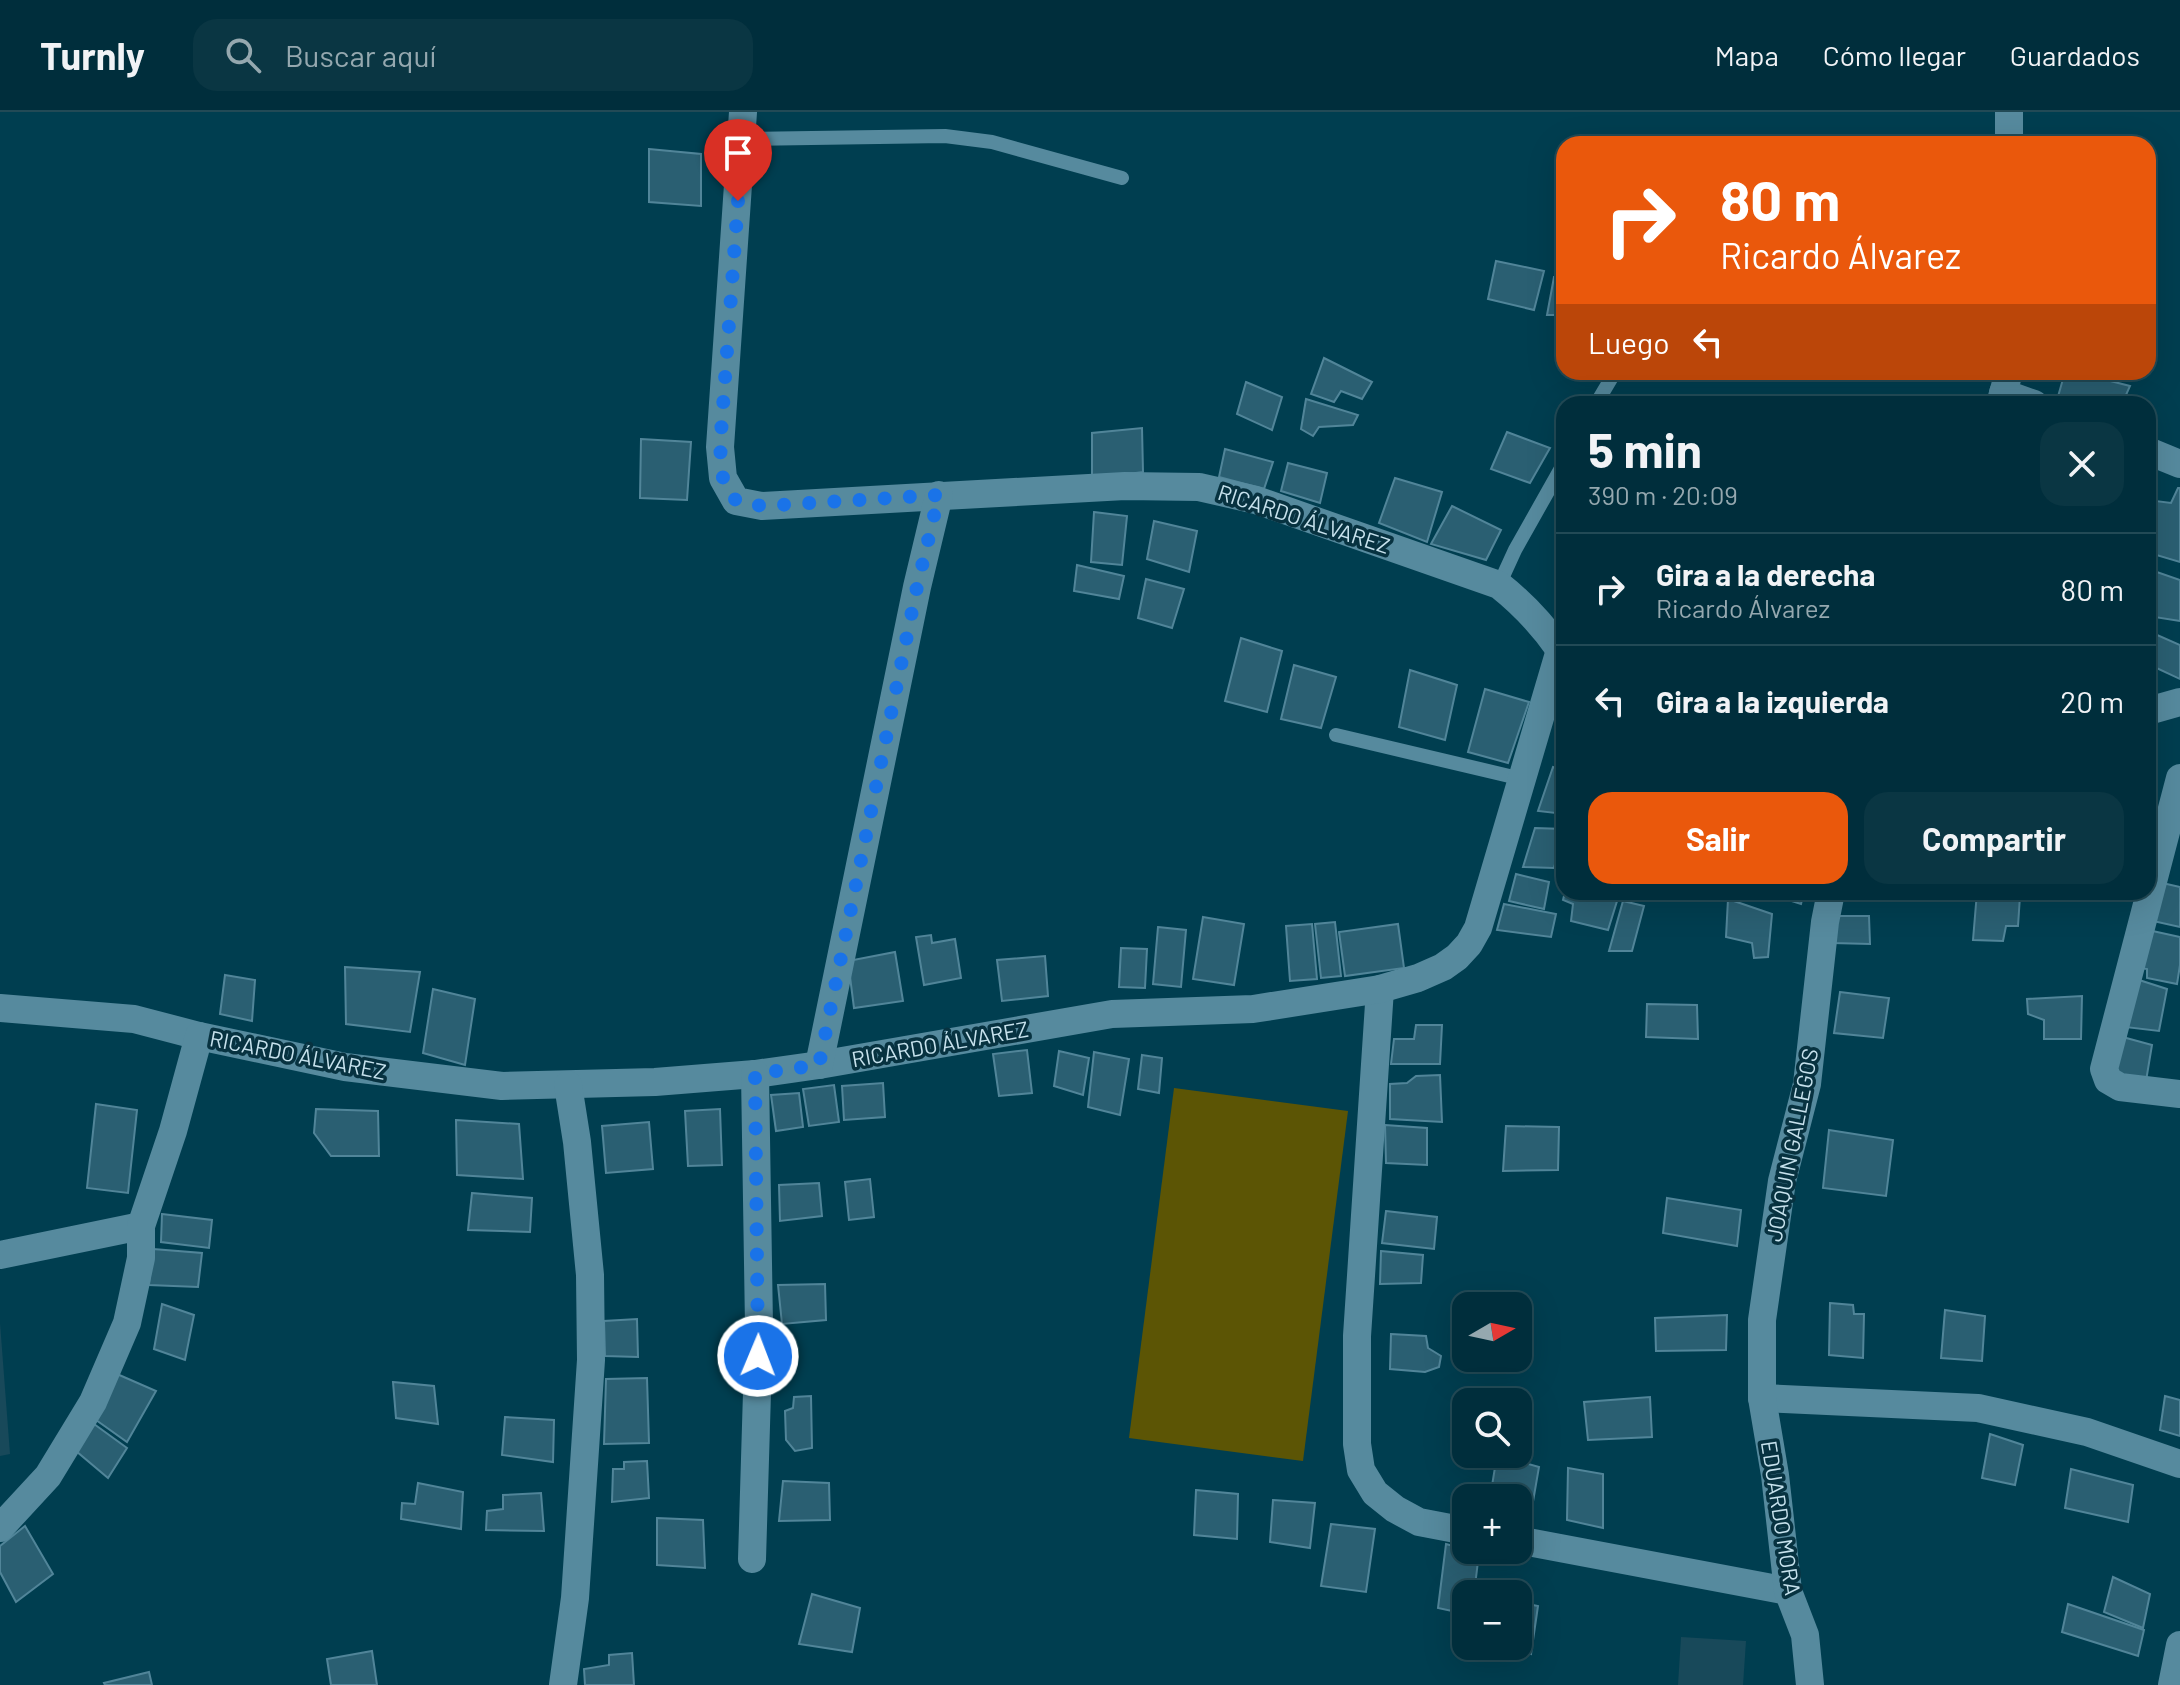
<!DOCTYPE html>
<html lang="es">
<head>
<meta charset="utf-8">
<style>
	:root { --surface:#002e3c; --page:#0a3643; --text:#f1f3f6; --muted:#95a8af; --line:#224a56; --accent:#ea580c }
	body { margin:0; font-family:Barlow,sans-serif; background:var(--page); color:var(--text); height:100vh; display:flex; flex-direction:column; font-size:30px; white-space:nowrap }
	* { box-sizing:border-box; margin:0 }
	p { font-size:26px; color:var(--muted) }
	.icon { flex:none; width:44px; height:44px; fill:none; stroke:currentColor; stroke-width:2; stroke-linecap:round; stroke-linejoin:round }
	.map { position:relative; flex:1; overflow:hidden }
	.side { position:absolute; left:1556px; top:284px; width:600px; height:504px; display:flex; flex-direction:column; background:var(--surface); border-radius:24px; box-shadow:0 8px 32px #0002,0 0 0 2px var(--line) }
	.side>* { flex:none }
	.banner { position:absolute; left:1556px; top:24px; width:600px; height:244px; border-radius:24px; box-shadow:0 8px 32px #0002,0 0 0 2px var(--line); background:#ea580c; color:#fff; overflow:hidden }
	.needle { width:52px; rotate:81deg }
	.controls { position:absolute; left:1452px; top:1180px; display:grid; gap:16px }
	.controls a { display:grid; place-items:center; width:80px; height:80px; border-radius:16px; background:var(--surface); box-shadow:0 8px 32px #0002,0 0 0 2px var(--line); font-size:40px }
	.pin { position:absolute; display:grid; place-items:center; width:68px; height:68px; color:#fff; margin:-82px -34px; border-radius:50% 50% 50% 0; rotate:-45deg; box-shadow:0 0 8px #0007 }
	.pin .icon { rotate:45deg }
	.me { position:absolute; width:88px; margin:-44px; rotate:1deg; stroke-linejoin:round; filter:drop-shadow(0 0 6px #0008) }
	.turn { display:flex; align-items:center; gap:28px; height:168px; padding:0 32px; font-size:36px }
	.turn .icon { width:104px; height:104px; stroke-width:2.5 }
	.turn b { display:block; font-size:56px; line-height:68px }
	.then { display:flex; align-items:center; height:76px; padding:0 32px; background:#0003; gap:16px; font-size:30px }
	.round { display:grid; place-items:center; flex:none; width:84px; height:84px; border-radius:24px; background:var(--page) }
	.overview { display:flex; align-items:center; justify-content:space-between; height:136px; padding:0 32px }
	h1 { font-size:48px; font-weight:700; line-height:60px }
	.cta { display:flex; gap:16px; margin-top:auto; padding:16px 32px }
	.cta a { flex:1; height:92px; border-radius:24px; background:var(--accent); color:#fff; font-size:32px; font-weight:700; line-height:92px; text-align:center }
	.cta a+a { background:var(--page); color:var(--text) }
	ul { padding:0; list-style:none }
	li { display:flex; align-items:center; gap:24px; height:112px; padding:0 32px; border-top:2px solid var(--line) }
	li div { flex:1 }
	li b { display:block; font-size:30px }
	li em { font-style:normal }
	header { display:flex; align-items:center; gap:48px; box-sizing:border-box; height:112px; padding:0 40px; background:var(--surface); border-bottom:2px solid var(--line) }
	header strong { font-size:38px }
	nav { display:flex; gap:44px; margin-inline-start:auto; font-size:28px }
	.search { width:560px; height:72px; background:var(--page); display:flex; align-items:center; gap:20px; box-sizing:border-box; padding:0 28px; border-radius:24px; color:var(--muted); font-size:30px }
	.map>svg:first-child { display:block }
</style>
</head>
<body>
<header>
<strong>Turnly</strong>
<div class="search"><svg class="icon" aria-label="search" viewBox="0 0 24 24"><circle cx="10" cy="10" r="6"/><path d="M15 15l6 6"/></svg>Buscar aquí</div>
<nav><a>Mapa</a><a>Cómo llegar</a><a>Guardados</a></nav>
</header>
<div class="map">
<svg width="2180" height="1573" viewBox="0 0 2180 1573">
	<rect width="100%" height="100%" fill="#003e50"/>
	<g fill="#18495a">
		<polygon points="0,1211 10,1342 0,1344"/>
		<polygon points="1681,1525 1746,1529 1743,1573 1678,1573"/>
	</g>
	<polygon fill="#5c5505" points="1174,976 1348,999 1303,1349 1129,1326"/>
	<g fill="#2a5f72" stroke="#518599" stroke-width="2">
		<polygon points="649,37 701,42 701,94 649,90"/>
		<polygon points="1496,149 1544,159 1534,198 1488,187"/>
		<polygon points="1554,165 1564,165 1564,203 1547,203"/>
		<polygon points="1324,246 1372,270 1362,287 1341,279 1334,290 1311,282"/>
		<polygon points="2065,260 2075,260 2130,274 2122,292 2070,292 2057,288"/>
		<polygon points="1246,270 1282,285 1272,318 1237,302"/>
		<polygon points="1306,287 1358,303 1353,313 1319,315 1313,324 1301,317"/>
		<polygon points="1142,316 1143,360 1092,367 1092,321"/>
		<polygon points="1507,320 1550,336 1530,371 1491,357"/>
		<polygon points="641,327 691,330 687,388 640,386"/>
		<polygon points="1225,337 1273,350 1264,377 1219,365"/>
		<polygon points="1288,351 1327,361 1320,391 1281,379"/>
		<polygon points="1395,366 1442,380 1427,430 1379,411"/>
		<polygon points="2178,376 2180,376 2180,450 2153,442 2149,420 2156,389 2171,391"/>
		<polygon points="1452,394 1501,418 1486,448 1431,432"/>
		<polygon points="1094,400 1127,404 1122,453 1091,450"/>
		<polygon points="1154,409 1197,419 1189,460 1147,447"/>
		<polygon points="1077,453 1124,464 1119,487 1074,479"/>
		<polygon points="2151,458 2180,468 2180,509 2148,504 2148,466"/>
		<polygon points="1146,467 1184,477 1172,516 1138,506"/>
		<polygon points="2148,519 2180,533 2180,567 2148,552"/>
		<polygon points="1241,526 1282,539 1267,600 1225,589"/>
		<polygon points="1294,553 1336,565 1321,616 1281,607"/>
		<polygon points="1410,558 1457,573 1445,628 1399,615"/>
		<polygon points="1485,577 1529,590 1508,651 1468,640"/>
		<polygon points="1553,655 1564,659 1564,702 1538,699"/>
		<polygon points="1535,716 1564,717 1554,756 1523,755"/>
		<polygon points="1516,762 1549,770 1544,797 1509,789"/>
		<polygon points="2158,770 2180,775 2180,815 2153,809"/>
		<polygon points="1565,780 1588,780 1618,786 1608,818 1571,809 1573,792 1563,788"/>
		<polygon points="1763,780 1804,780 1801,792"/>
		<polygon points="1977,780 2020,784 2018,814 2006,814 2003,829 1973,828"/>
		<polygon points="1728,787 1772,802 1768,845 1754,846 1752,831 1726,825"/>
		<polygon points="1623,789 1644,794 1632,839 1609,839"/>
		<polygon points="1504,792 1556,802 1551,825 1497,818"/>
		<polygon points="1837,804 1869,804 1870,832 1833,831"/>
		<polygon points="1203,805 1244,812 1234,873 1193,867"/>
		<polygon points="1335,810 1341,864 1321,866 1315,812"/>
		<polygon points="1312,812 1317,867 1290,869 1286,814"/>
		<polygon points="1398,812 1404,856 1345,864 1339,820"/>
		<polygon points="1158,815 1186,818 1181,875 1153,872"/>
		<polygon points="2148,818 2180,825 2180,853 2177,872 2147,866 2147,857 2140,856"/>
		<polygon points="931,823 932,831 955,827 961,866 924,873 916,825"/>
		<polygon points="1121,836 1147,837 1145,876 1119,875"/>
		<polygon points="895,840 903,889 854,896 848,849"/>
		<polygon points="1045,844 1048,884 1002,889 997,848"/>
		<polygon points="345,855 420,860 410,920 346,912"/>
		<polygon points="225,863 255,868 252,909 220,902"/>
		<polygon points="2136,867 2167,877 2159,919 2125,915"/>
		<polygon points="433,877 475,887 465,953 423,941"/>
		<polygon points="1840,880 1889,886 1883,926 1834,921"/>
		<polygon points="2082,884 2081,927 2044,927 2044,908 2028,902 2027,887"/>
		<polygon points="1647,892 1697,893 1698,927 1646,925"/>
		<polygon points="1416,913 1442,913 1440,952 1391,952 1394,927 1414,927"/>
		<polygon points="2119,924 2152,933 2146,969 2122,968 2112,955"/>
		<polygon points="1027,938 1032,981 999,984 993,942"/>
		<polygon points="1059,939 1089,946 1083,983 1054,974"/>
		<polygon points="1094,940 1129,947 1120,1003 1088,995"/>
		<polygon points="1142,943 1162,946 1159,981 1138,977"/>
		<polygon points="1440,963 1442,1010 1390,1007 1390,972 1407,971 1416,964"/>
		<polygon points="883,971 885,1005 844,1008 842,974"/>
		<polygon points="834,973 839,1010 809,1014 803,977"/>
		<polygon points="799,981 803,1015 776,1019 771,983"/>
		<polygon points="96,992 137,998 128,1081 87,1076"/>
		<polygon points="316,997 378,999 379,1044 331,1044 314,1021"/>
		<polygon points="720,997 722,1053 688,1054 685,999"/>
		<polygon points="456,1008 519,1012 523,1067 457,1063"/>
		<polygon points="649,1010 653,1057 606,1061 602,1014"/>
		<polygon points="1385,1013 1427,1016 1427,1053 1386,1051"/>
		<polygon points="1506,1014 1559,1015 1558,1058 1503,1059"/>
		<polygon points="1829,1018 1893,1028 1886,1084 1823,1076"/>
		<polygon points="870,1067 874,1105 849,1108 845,1070"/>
		<polygon points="819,1071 822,1104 780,1109 779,1073"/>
		<polygon points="472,1081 532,1086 530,1120 468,1118"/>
		<polygon points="1667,1086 1741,1098 1737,1134 1663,1121"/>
		<polygon points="1386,1099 1437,1105 1434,1137 1382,1131"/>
		<polygon points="162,1102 212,1108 209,1136 161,1130"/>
		<polygon points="153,1137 202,1141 198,1175 149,1173"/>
		<polygon points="1381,1139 1423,1143 1421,1171 1380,1172"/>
		<polygon points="825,1172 826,1208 782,1212 778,1173"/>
		<polygon points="1830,1191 1853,1193 1854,1202 1864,1202 1863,1246 1829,1243"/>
		<polygon points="162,1192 194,1203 185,1248 154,1237"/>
		<polygon points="1945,1198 1985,1204 1982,1249 1941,1246"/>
		<polygon points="1727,1203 1726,1238 1656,1239 1655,1206"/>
		<polygon points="637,1207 638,1245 605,1244 604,1209"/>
		<polygon points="1391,1222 1426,1224 1428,1236 1441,1244 1439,1255 1425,1260 1390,1257"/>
		<polygon points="117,1262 156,1279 127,1330 96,1308"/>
		<polygon points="647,1266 649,1331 604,1332 606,1267"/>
		<polygon points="393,1270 434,1274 438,1312 396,1306"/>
		<polygon points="811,1284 812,1336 795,1339 786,1328 785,1299 793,1296 794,1285"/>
		<polygon points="2165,1284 2180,1288 2180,1324 2160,1318"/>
		<polygon points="1650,1285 1652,1325 1588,1328 1584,1290"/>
		<polygon points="505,1305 554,1308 553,1350 502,1343"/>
		<polygon points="94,1312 127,1336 108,1366 76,1339"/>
		<polygon points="1990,1322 2023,1333 2015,1373 1982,1366"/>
		<polygon points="1497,1343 1539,1355 1530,1407 1518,1404 1518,1386 1490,1386"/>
		<polygon points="647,1349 649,1386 612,1390 613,1357 624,1357 624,1350"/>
		<polygon points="1568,1356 1603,1362 1603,1416 1567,1408"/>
		<polygon points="2071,1357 2133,1373 2128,1410 2065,1396"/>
		<polygon points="783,1369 829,1371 830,1408 779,1409"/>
		<polygon points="418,1371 463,1380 461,1417 401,1407 402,1391 415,1392"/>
		<polygon points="1196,1378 1238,1382 1237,1427 1194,1423"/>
		<polygon points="541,1381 544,1419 486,1418 487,1399 503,1397 503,1383"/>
		<polygon points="1273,1388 1315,1391 1310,1436 1270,1430"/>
		<polygon points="657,1406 703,1408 705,1456 657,1453"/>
		<polygon points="1331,1412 1375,1417 1366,1480 1321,1474"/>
		<polygon points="25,1414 53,1462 16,1490 0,1460 0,1434"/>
		<polygon points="1446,1432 1479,1441 1474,1482 1466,1482 1466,1502 1438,1496"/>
		<polygon points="2113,1465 2150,1482 2143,1516 2104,1500"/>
		<polygon points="812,1482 860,1496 852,1540 799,1532"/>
		<polygon points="1518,1490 1538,1494 1531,1542 1496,1534 1518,1534"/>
		<polygon points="2068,1492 2144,1518 2138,1544 2062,1520"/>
		<polygon points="372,1539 377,1573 331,1573 327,1547"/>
		<polygon points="632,1541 634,1573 585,1573 584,1557 609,1553 609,1543"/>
		<polygon points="149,1560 152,1573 105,1573 104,1571"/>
	</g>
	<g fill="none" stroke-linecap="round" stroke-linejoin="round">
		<g stroke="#568a9e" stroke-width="14">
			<polyline points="742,27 945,24 992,30 1122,66"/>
			<polyline points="1596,292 1615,260"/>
			<polyline points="1499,473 1515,438 1564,351"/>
			<polyline points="1336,623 1522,667"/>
		</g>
		<g stroke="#568a9e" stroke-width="28">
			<path d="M743,0L720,335L723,366L736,389L762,394L1125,374L1199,375L1256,388L1499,473C1523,492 1542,512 1560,538L1564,539"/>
			<polyline points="2009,0 2009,32"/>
			<polyline points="2003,281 2034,292"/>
			<polyline points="2000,292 2009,260"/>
			<polyline points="2148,339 2180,352"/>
			<polyline points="2148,599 2180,590"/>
			<polyline points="2180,666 2104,957 2108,968 2120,975 2180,982"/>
			<polyline points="1380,877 1357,1224 1357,1332 1361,1358 1375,1381 1395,1397 1419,1410 1466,1419"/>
			<polyline points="0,896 134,907 199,924 345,955 502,974 655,970 755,962 819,953 1112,902 1253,897 1380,877 1418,866 1443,855 1457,845 1469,832 1478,816 1560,538"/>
			<polyline points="819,953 917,475 939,383"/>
			<polyline points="0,1143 141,1114"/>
			<polyline points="1762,1286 1978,1296 2087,1320 2180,1352"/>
			<polyline points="0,1416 48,1364 93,1290 127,1211 141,1146 141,1114 173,1019 199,924"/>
			<polyline points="1518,1428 1788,1479"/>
			<polyline points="752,1447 759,1214 755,962"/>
			<polyline points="563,1573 575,1486 591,1248 590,1163 577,1030 568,973"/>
			<polyline points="1810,1573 1805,1523 1788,1479 1775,1363 1762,1286 1762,1208 1782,1069 1807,972 1825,810 1831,780"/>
			<polyline points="2172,1573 2180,1533"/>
		</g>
	</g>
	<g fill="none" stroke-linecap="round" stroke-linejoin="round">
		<polyline stroke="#1a73e8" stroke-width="14" stroke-dasharray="0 25.2" points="738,89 720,335 723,366 736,389 762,394 939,383 917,475 819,953 755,962 758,1244"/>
	</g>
	<g text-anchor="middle" stroke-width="7" stroke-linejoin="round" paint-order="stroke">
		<g font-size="22" fill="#c7e2ed" stroke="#073240">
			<text transform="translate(1304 407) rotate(18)" y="8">RICARDO ÁLVAREZ</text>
			<text transform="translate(940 932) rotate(-10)" y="8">RICARDO ÁLVAREZ</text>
			<text transform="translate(298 943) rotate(11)" y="8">RICARDO ÁLVAREZ</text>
			<text transform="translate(1792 1033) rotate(-79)" y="8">JOAQUIN GALLEGOS</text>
			<text transform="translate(1781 1406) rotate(81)" y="8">EDUARDO MORA</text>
		</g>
	</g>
</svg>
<div class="controls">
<a><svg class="needle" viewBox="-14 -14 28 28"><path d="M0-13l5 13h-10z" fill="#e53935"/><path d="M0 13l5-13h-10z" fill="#95a8af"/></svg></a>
<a><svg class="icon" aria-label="search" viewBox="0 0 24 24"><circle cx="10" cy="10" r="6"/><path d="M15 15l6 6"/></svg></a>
<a>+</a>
<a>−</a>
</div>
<div class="pin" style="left:738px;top:89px;background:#d93025"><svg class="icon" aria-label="arrive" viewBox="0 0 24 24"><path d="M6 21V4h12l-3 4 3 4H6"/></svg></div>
<svg class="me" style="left:758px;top:1244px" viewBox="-20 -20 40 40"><circle r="17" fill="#1a73e8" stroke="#fff" stroke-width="3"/><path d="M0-11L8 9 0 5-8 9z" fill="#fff"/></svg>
<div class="banner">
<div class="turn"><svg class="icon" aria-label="right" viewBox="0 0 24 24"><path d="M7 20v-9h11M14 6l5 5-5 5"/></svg><div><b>80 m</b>Ricardo Álvarez</div></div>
<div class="then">Luego<svg class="icon" aria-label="left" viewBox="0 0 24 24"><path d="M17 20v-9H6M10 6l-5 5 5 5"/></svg></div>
</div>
<section class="side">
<div class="overview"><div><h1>5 min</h1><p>390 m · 20:09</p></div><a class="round"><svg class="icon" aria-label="close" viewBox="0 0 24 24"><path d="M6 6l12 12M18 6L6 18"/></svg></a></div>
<ul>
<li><svg class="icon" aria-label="right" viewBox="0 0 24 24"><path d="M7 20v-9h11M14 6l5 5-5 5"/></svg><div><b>Gira a la derecha</b><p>Ricardo Álvarez</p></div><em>80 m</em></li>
<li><svg class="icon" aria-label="left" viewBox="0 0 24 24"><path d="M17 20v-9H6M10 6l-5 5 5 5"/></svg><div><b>Gira a la izquierda</b></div><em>20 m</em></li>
</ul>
<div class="cta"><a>Salir</a><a>Compartir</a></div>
</section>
</div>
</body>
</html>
